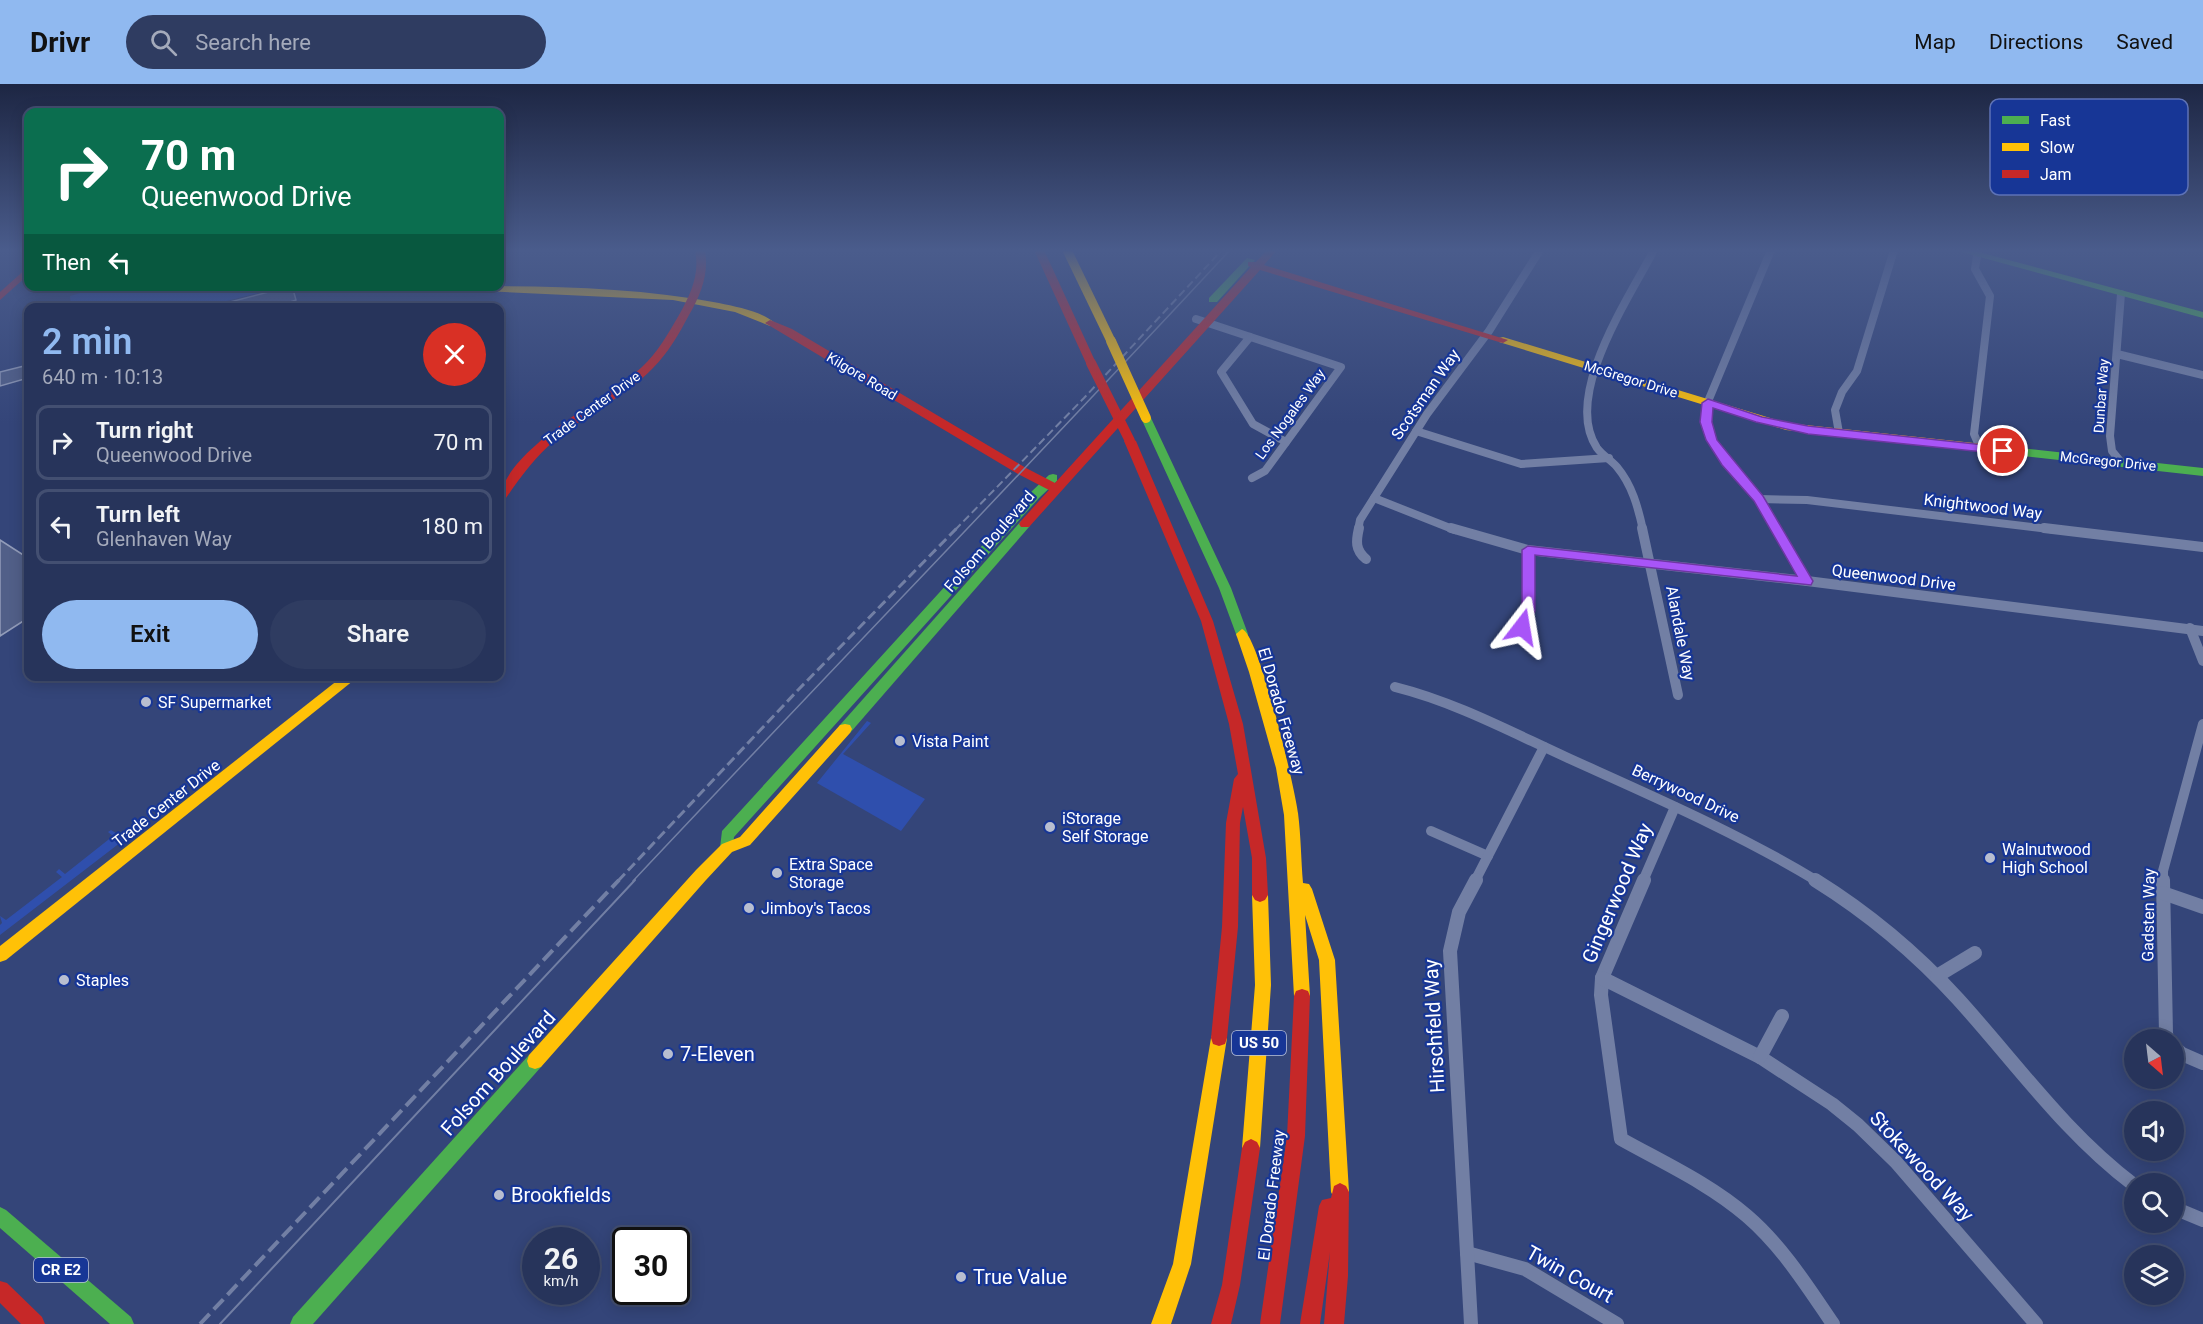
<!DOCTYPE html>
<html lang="en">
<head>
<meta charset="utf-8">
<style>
	:root { --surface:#27345b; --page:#2f3c61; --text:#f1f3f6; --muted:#a4aabb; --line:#434f71; --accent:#90b9f0 }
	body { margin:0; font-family:Roboto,sans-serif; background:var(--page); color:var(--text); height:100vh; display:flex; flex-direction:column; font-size:22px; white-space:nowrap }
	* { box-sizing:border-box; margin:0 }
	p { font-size:20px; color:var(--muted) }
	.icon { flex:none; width:33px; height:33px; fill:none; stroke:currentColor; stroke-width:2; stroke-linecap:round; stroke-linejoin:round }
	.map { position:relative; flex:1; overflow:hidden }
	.sheet { position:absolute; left:24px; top:219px; width:480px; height:378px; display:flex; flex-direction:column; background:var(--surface); border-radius:12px; box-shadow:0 3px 15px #0003,0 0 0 2px var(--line) }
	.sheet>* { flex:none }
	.guide { position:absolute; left:24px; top:24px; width:480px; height:183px; border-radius:12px; box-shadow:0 3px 15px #0003,0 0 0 2px var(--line); background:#0b6e4f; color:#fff; overflow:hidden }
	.needle { width:39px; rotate:152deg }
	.fabs { position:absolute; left:2124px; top:945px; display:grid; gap:12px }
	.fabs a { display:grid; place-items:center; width:60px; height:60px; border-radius:50%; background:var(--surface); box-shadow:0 3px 15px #0003,0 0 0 2px var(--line); font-size:30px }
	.speed { position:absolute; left:522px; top:1143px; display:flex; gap:12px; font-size:30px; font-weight:700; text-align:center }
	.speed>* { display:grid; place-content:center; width:78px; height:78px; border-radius:50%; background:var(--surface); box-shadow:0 3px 15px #0003,0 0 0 2px var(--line); line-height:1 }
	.speed small { font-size:15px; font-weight:400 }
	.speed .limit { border:3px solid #111; border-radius:9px; background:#fff; color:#111 }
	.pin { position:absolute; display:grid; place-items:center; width:51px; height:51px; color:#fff; margin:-26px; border:3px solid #fff; border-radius:50%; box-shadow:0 2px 6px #0007 }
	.me { position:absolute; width:66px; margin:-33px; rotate:14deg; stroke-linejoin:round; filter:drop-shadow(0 0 4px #0008) }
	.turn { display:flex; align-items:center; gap:21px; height:126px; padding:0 18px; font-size:27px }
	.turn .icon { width:78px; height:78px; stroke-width:2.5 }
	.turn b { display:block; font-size:42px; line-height:51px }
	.then { display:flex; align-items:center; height:57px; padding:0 18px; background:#0003; gap:12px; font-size:22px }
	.round { display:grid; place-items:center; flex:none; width:63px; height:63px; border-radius:32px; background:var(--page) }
	.summary { display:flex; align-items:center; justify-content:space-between; height:102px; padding:0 18px }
	h1 { font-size:36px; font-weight:600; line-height:45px; color:var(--accent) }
	.action { display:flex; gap:12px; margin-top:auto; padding:12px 18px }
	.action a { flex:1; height:69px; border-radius:36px; background:var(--accent); color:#111; font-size:24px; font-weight:600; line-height:69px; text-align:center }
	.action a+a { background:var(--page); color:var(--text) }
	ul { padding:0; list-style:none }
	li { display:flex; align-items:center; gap:18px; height:75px; margin:0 12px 9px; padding:0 6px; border:3px solid var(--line); border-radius:12px }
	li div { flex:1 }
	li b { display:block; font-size:22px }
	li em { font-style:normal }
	header { display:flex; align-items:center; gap:36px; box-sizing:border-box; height:84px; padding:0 30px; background:var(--accent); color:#111 }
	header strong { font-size:28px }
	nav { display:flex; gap:33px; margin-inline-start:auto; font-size:21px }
	.search { width:420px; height:54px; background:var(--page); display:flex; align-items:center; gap:15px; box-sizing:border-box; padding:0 21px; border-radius:33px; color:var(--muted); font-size:22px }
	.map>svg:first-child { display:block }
</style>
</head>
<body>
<header>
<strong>Drivr</strong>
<div class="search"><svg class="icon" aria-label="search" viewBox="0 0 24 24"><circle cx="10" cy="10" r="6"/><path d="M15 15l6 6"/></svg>Search here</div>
<nav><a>Map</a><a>Directions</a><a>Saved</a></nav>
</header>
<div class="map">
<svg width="2203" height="1240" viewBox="0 0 2203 1240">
	<rect width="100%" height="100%" fill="#344579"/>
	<g fill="#2f4fad">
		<polygon points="106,202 281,202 281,203 203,223 71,223 70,212"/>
		<polygon points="867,637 871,639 843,670 925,715 901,747 817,699"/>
		<polygon points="111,746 125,755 0,851 0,841 2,839 0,832 6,836 62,793 56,788 59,785 65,790 113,752 108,748"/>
	</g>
	<g fill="#515f88" stroke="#929cb9" stroke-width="1.5">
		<polygon points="292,202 296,216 272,224 223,224 222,220"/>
		<polygon points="28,281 28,294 0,302 0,288"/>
		<polygon points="0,456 28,474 28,534 0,552"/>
	</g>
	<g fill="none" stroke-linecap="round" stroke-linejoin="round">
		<g stroke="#727fa4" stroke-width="8">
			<polyline points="1771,166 1709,315 1706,338 1711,356 1726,378 1759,415 1777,446"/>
			<polyline points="1978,166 1975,185 1990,212 1974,350 1980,364"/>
			<polyline points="2121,210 2110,352 2112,367 2121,378"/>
			<polyline points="1196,235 1341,283 1265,387 1252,394"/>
			<polyline points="1250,253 1221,288 1253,340 1286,358"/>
			<polyline points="2117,270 2203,291"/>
			<polyline points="1416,347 1521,380 1609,374"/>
			<polyline points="1839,349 1835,326 1842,308 1857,287 1894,166"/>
			<polyline points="1374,414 1455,446"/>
			<polyline points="1759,415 1807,416 2057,446"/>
			<polyline points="1358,446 1360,436 1427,330 1489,247 1540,166"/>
			<path d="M1643,446C1638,423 1632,401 1617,383C1611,376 1602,371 1597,364C1562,312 1629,214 1654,166"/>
		</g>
		<g stroke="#727fa4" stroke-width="10">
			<path d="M1359,444C1356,457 1355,466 1366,475"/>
			<polyline points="1451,444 1528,466 1807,497 2203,547"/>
			<polyline points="1642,444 1678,611"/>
			<polyline points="1776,444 1807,497"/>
			<polyline points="2044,444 2203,463"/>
			<polyline points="1522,543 1529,527 1528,466"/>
			<polyline points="2190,544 2203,577"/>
			<path d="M1395,603C1455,618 1511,648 1568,674C1652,712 1738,749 1817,797"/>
			<polyline points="1431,747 1488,772"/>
			<polyline points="1475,797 1544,663"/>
			<polyline points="1643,797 1675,723"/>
			<polyline points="2163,797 2163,787 2203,640"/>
		</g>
		<g stroke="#727fa4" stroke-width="14">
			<path d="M1644,796L1602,894L1601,911L1621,1055C1664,1079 1710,1100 1747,1132C1782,1162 1807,1202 1833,1240"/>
			<path d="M1815,796C1868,829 1916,869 1958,915C2016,979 2065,1049 2134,1101"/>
			<polyline points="2163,796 2166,950 2168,956"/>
			<polyline points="2163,809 2203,823"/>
			<polyline points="1937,892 1975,869"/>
			<polyline points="1602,894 1760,973 1832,1020 1858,1041 1896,1078 2036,1240"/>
			<polyline points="2174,963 2182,970 2203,979"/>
			<polyline points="1760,973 1782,932"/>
			<polyline points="2174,1124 2203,1136"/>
			<polyline points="1467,1169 1525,1185 1617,1240"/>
			<polyline points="1471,1240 1450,867 1459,828 1476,796"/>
		</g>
		<g fill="#4caf50" fill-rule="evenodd">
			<polygon points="1954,166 1971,166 2203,228 2203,234"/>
			<polygon points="1247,174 1255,176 1217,218 1209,218 1209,214"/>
			<polygon points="1146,331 1151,334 1231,504 1248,550 1247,553 1237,553 1236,550 1219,504 1141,334"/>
			<polygon points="1983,360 2203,384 2203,392 1979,367 1977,364"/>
			<polygon points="1053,390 1057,391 1057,397 1039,414 734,753 732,768 727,770 722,768 720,764 722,747 1031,408 1049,391"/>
			<polygon points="1025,436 1029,437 1031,440 1029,443 850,649 840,649 838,645 840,641 1021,437"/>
			<polygon points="535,969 541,971 543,977 541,983 313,1240 290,1240 293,1233 529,971"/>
			<polygon points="0,1123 6,1126 131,1233 134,1240 110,1240 0,1144"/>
		</g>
		<g fill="#ffc107" fill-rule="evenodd">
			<polygon points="1062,166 1072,166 1116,257 1115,259 1111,260 1106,257"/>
			<path d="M434,202C528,202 626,201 719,219C737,223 761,227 775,239L770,242L735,228L673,216L439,205Z"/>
			<polygon points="1503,253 1787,339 1983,360 1989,364 1983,368 1786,346 1499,258 1499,254"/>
			<path d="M1242,545C1259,550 1295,705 1298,729C1301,752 1301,776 1303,799L1309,800L1312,805L1335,876L1349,1108L1346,1114L1340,1117L1334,1114L1331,1108L1319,876L1305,831L1310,912L1308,917L1302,919L1296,917L1294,912L1284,731L1276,684L1249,588L1236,550Z"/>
			<polygon points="343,592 359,592 6,876 0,878 0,862"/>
			<polygon points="845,640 850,641 852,645 850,649 750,761 732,768 706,796 541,983 535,985 529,983 527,977 529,971 696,786 722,760 740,753 840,641"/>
			<polygon points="1260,804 1265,806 1268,811 1271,901 1260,1064 1257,1070 1251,1073 1245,1070 1242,1064 1255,901 1252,811 1255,806"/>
			<polygon points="1219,946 1225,948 1227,954 1191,1180 1171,1240 1151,1240 1173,1180 1211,954 1213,948"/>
		</g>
		<g fill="#c62828" fill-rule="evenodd">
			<path d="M695,166H705C709,190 701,210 689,231C679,250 668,269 653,284C624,314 585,330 554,357C534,374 519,395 504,417L500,418C500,367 607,315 642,283C658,268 668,250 679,231C691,210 700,190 695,166Z"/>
			<polygon points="1034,166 1044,166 1096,279 1095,281 1091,282 1086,279"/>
			<polygon points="1267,166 1277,166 1264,181 1508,256 1503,259 1499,258 1260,186 1029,443 1021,443 1019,440 1021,437 1049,406 1018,390 765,239 770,236 792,245 1026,384 1055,399 1251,183 1248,182 1248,178 1256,178"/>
			<polygon points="28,183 28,191 0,216 0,208"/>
			<polygon points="1130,353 1136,357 1213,537 1243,640 1266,774 1268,811 1265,816 1260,818 1255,816 1252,811 1252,774 1243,723 1240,739 1238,843 1227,954 1225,960 1219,962 1213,960 1211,954 1222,843 1226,739 1234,695 1238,690 1229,640 1201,537 1124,357"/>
			<polygon points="1302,905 1308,907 1310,912 1305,1052 1280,1240 1260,1240 1287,1052 1294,912 1296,907"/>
			<polygon points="1251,1055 1257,1058 1260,1064 1240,1201 1231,1240 1211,1240 1222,1201 1242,1064 1245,1058"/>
			<polygon points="1340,1099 1346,1102 1349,1108 1348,1192 1344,1240 1324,1240 1330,1168 1320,1240 1300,1240 1319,1122 1322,1116 1331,1114 1334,1102"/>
			<polygon points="0,1197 7,1199 42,1233 45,1240 21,1240 0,1219"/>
		</g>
		<path stroke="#727fa4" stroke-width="1.5" d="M633,797C831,586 1033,378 1230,166"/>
		<polyline stroke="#727fa4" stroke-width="2" points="220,1240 635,796"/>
		<polyline stroke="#727fa4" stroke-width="2" stroke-dasharray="8 4" stroke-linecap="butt" points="955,446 1084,314 1222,166"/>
		<polyline stroke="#727fa4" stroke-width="3" stroke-dasharray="10 4.5" stroke-linecap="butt" points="618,797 799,605 957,444"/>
		<polyline stroke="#727fa4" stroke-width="4" stroke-dasharray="14 6" stroke-linecap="butt" points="200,1240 619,796"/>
		<polyline stroke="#ffc107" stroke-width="10" points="1111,257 1146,334"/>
		<polyline stroke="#c62828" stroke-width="10" points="1091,279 1130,357"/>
	</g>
	<linearGradient id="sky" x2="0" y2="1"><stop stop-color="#1d2643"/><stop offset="0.49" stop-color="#4a5c8c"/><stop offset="1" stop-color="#4a5c8c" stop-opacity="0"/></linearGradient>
	<rect width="2203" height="340" fill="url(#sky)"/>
	<polygon fill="#a855f7" stroke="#6d37a1" stroke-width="1.5" points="1708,315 1762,333 1808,342 2003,363 2009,367 2003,370 1808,350 1756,338 1713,324 1712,338 1717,356 1763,412 1813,497 1811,501 1535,471 1535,527 1526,546 1517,546 1515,543 1522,527 1522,466 1528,462 1797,492 1754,417 1722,381 1706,356 1700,338 1702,319"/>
	<g fill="#b8bed0" stroke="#173696" stroke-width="2">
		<circle cx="146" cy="618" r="6"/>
		<circle cx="900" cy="657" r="6"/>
		<circle cx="1050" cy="743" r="6"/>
		<circle cx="1990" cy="774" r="6"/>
		<circle cx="777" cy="789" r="6"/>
		<circle cx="749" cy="824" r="6"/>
		<circle cx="64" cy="896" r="6"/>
		<circle cx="668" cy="970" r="6"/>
		<circle cx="499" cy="1111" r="6"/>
		<circle cx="961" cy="1193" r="6"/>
	</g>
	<g text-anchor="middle" stroke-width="4.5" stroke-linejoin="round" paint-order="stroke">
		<g font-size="14" fill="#fff" stroke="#173696">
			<text transform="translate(862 292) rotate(31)" y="5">Kilgore Road</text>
			<text transform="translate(1631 295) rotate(17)" y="5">McGregor Drive</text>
			<text transform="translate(2101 312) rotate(-86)" y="5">Dunbar Way</text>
			<text transform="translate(592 324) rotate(-36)" y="5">Trade Center Drive</text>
			<text transform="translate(1290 330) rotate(-54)" y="5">Los Nogales Way</text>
			<text transform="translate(2108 377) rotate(6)" y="5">McGregor Drive</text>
		</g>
		<g fill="#173696" stroke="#b9c3e0" stroke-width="1.5">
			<rect x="1232" y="947" width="54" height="24" rx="4.5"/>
			<rect x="34" y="1174" width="54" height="24" rx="4.5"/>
		</g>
		<g font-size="15" font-weight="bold" fill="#fff">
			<text x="1259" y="964">US 50</text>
			<text x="61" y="1191">CR E2</text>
		</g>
		<g font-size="16" fill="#fff" stroke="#173696">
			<text transform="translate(1425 310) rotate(-55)" y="6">Scotsman Way</text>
			<text transform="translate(1983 422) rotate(7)" y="6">Knightwood Way</text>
			<text transform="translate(989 457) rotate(-49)" y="6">Folsom Boulevard</text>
			<text transform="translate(1894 493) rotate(7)" y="6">Queenwood Drive</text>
			<text transform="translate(1681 549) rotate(79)" y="6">Alandale Way</text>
			<text transform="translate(1282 627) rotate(74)" y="6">El Dorado Freeway</text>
			<text transform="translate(1686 709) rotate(25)" y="6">Berrywood Drive</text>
			<text transform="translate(166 719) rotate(-38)" y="6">Trade Center Drive</text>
			<text transform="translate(2148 831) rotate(-89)" y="6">Gadsten Way</text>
			<text transform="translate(1271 1111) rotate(-83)" y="6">El Dorado Freeway</text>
		</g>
		<g font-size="16" fill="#fff" stroke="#173696" text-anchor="start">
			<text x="158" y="624">SF Supermarket</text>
			<text x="912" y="663">Vista Paint</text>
			<text x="1062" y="740">iStorage<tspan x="1062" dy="18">Self Storage</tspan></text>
			<text x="2002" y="771">Walnutwood<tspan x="2002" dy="18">High School</tspan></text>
			<text x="789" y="786">Extra Space<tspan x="789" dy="18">Storage</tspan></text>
			<text x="761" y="830">Jimboy's Tacos</text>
			<text x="76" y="902">Staples</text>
		</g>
		<g font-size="20" fill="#fff" stroke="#173696">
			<text transform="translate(1617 809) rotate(-67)" y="7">Gingerwood Way</text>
			<text transform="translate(1434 942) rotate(-93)" y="7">Hirschfeld Way</text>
			<text transform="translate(498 989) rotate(-48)" y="7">Folsom Boulevard</text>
			<text transform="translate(1922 1082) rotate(47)" y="7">Stokewood Way</text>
			<text transform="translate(1570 1190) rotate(29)" y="7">Twin Court</text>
		</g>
		<g font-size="20" fill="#fff" stroke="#173696" text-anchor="start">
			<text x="680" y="977">7-Eleven</text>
			<text x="511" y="1118">Brookfields</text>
			<text x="973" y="1200">True Value</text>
		</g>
	</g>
	<rect x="1990" y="15" width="198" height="96" rx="9" fill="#173696" stroke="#5d72b6" stroke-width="1.5"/>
	<rect x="2002" y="32" width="27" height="8" fill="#4caf50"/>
	<rect x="2002" y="59" width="27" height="8" fill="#ffc107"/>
	<rect x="2002" y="86" width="27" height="8" fill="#c62828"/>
	<g font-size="16" fill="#fff">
		<text x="2040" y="42">Fast</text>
		<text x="2040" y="69">Slow</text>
		<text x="2040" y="96">Jam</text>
	</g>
</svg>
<div class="fabs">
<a><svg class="needle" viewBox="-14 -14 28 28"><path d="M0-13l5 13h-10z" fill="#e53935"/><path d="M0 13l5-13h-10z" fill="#a4aabb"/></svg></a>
<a><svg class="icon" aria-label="sound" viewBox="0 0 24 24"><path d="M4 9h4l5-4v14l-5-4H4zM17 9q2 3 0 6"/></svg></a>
<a><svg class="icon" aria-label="search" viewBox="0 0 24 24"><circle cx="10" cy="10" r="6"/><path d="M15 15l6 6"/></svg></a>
<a><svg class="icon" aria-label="layers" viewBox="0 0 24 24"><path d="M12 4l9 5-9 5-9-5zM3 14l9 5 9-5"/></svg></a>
</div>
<div class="speed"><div>26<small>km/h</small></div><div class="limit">30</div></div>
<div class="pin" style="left:2003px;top:367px;background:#d93025"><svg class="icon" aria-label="arrive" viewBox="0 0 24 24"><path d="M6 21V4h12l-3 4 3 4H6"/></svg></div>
<svg class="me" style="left:1522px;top:543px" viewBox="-20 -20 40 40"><path d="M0-17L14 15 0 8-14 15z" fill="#a855f7" stroke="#fff" stroke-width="4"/></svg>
<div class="guide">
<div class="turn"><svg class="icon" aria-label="right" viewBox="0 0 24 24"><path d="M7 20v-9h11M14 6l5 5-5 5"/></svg><div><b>70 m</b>Queenwood Drive</div></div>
<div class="then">Then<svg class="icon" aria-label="left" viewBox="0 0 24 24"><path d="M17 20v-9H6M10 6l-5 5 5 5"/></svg></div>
</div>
<section class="sheet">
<div class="summary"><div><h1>2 min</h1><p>640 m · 10:13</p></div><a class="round" style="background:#d93025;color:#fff"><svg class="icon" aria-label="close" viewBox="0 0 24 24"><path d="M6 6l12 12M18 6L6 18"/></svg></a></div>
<ul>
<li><svg class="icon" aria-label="right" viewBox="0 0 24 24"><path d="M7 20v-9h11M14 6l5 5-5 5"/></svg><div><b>Turn right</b><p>Queenwood Drive</p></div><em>70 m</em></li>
<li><svg class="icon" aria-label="left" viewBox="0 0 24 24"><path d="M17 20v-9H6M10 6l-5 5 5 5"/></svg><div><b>Turn left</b><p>Glenhaven Way</p></div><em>180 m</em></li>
</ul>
<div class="action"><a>Exit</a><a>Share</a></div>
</section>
</div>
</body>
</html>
